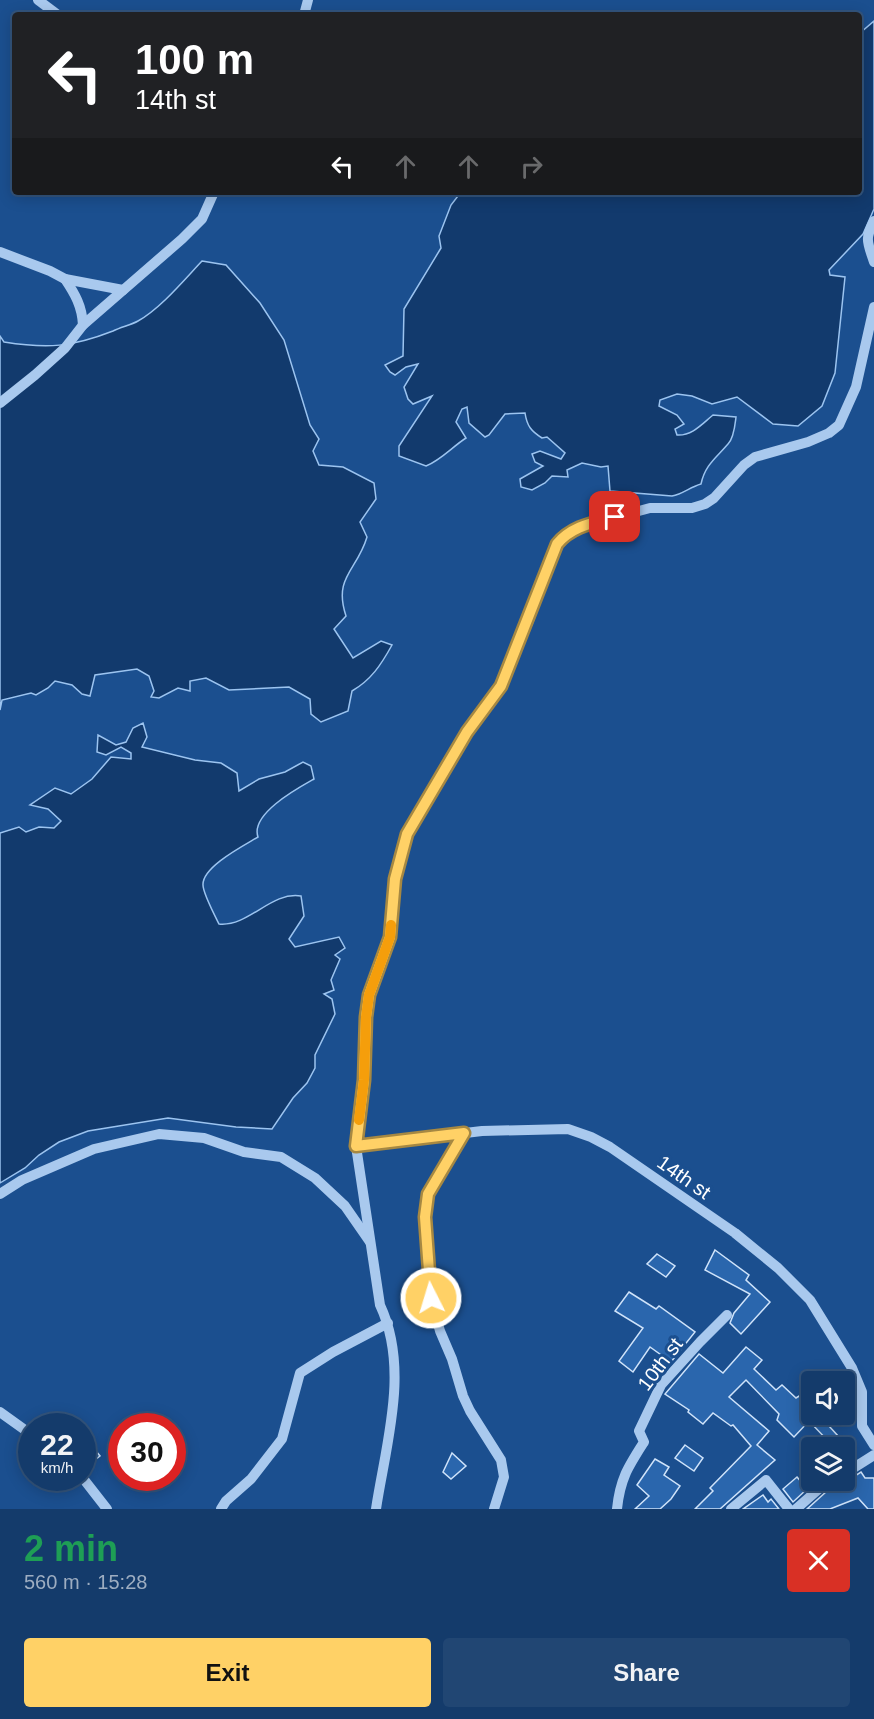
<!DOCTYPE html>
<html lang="en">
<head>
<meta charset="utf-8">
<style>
	:root { --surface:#143b6b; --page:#214673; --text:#f1f3f6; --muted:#9dadc1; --line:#33557e; --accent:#ffd166 }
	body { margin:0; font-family:Helvetica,sans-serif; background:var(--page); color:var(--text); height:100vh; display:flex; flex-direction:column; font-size:22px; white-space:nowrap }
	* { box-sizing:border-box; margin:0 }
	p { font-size:20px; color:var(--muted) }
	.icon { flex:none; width:33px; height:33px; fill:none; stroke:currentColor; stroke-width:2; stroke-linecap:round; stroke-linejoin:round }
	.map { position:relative; height:1509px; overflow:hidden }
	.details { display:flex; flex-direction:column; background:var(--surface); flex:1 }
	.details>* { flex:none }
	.top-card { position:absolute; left:12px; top:12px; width:850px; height:183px; border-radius:6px; box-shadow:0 3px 15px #0003,0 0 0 2px var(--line); background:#202124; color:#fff; overflow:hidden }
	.tools { position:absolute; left:801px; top:1371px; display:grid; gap:12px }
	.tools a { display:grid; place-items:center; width:54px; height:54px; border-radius:6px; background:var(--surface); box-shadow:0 3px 15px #0003,0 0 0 2px var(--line); font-size:30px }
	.speed { position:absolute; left:18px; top:1413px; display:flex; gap:12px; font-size:30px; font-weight:700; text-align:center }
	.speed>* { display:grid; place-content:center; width:78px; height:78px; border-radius:50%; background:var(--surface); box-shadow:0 3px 15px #0003,0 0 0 2px var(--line); line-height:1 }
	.speed small { font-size:15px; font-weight:400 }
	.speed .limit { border:9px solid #d22; background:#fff; color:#111 }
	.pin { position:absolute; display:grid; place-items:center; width:51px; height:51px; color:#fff; margin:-26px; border-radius:12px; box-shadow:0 3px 9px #0006 }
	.me { position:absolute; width:66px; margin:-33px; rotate:355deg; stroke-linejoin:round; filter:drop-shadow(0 0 4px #0008) }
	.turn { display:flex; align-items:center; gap:21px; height:126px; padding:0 24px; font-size:27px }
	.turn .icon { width:78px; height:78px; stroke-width:2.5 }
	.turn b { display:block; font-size:42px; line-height:51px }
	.lanes { display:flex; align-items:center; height:57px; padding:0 24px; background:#0003; justify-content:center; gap:30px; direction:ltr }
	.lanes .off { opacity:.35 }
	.round { display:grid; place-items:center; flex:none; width:63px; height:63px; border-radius:6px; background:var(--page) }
	.head { display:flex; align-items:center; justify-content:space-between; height:102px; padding:0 24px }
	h1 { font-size:36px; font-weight:600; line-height:45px; color:#1e9e55 }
	.primary-button { display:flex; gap:12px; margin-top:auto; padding:12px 24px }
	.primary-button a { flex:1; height:69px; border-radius:6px; background:var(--accent); color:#111; font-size:24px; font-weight:600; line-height:69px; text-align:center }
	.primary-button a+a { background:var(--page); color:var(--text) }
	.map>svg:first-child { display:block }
</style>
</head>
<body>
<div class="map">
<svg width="874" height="1509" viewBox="0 0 874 1509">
	<rect width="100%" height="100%" fill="#1b4f8f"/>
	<g fill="#123a6d" stroke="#9cc4f0" stroke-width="1.5">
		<path d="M874,21V209L863,234L829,270L830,275L845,277L835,373L822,406L798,426L773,424L737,397L712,404L692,396L677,394L660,400L659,406L677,415L684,424L675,429L677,435C692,436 702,424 713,415L736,417C735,425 734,438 728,444C716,458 705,465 701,484C690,487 683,494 672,496L610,491L608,466L601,467L582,463L567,470L568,477L552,476L545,483L532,490L521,487L520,479L543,466L535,462L532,454L540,451L561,459L565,453L547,437L542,438C531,431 527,426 525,413L505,414L489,435L485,437L469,423L467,407L462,409L456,422L466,438C452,447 441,460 426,466L399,456V446L432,396L413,404L408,399L404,387L418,364L406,367L395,375L390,372L385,365L403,356L404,309L441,248L439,236L451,205L461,192H860V33Z"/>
		<path d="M202,261L226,265L260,303L284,340L310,425L319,439L313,451L319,465L343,467L374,483L376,499L360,522L367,537C357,571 333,577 346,616L334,629L353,658L381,641L392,645C381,665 371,680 352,691L348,711L321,722L311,714L310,699L289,687L229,690L206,678L190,681V691L178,688L159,698L151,697L154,691L149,676L137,669L95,675L90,696L82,694L72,685L55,681L48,688L36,695L31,693L2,700L0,710V336L4,342C48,349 72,347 113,331C121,327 131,325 138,321C161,308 184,280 202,261Z"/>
		<path d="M143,723L147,737L142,747L195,760L221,763L237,773L239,791L259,779L285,772L303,762L311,766L314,779C298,788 250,814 258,837C243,846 202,867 203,885C203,893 215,916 219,924C249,927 271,891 301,896L304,916L289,939L295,947L339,937L345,948L335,955L340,959L331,980L334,990L324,994L332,999L335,1014L315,1055V1068L307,1083L293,1098L272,1129L236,1127L168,1118L88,1131L59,1142L39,1155L25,1168L0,1183V833L19,827L26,832L39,827L54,828L61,821L48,809L30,805L55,788L71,794L92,779L111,757L131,759V753L121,747L106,755L97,752L98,735L116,745L126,742L133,728Z"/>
	</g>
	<g fill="#2a66ad" stroke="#cfe3fa" stroke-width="1.5">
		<polygon points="715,1250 749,1275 746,1280 770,1302 741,1334 730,1323 734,1313 750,1294 705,1270"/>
		<polygon points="657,1254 675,1266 666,1277 647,1264"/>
		<polygon points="629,1292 656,1309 659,1306 695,1332 671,1362 650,1347 633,1372 619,1361 643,1328 615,1311"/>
		<polygon points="746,1347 762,1360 754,1369 776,1390 782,1385 796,1398 804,1393 812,1399 812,1414 818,1414 839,1437 831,1444 809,1421 794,1437 777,1420 779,1414 746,1380 729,1397 769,1431 757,1445 775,1460 720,1509 695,1509 713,1491 710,1488 751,1446 733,1425 731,1426 713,1413 703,1424 688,1412 689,1410 665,1394 699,1354 723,1373"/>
		<polygon points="91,1445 100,1456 82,1470 82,1452"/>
		<polygon points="685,1445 703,1458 694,1471 675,1458"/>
		<polygon points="452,1453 466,1466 451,1479 443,1472"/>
		<polygon points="655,1459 669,1467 664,1475 680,1486 671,1499 660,1509 635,1509 649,1496 637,1485"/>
		<polygon points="861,1472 865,1478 874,1478 874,1509 868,1509 858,1498 830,1509 807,1509 836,1483 847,1481"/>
		<polygon points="797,1477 807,1489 793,1502 783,1489"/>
		<polygon points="763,1495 768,1502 771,1499 779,1509 743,1509"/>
	</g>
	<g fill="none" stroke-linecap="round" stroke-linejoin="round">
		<g stroke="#a9c9ee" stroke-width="10">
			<polyline points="38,0 58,15"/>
			<polyline points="304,15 308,0"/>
			<path d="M874,221C864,240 868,243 874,262"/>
			<polyline points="0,252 50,271 65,279 123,290"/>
			<path d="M65,279C75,294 82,306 83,325"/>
			<polyline points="0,403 35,375 65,348 83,325 182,239 202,219 214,192"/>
			<polyline points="464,1133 428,1194 425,1217 429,1275 431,1298 440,1331 452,1359 463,1396 470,1411 501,1460 504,1477 494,1509"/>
			<polyline points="356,1146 482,1131 568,1129 591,1137 610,1147 735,1233 778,1268 810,1300 852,1368 862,1392 862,1426 874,1445"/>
			<polyline points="0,1194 22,1180 94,1149 159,1134 204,1138 244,1152 281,1157 315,1178 345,1206 370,1242"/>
			<polyline points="0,1412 32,1435"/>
			<polyline points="844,1474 874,1455"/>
			<polyline points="82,1477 107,1509"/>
			<polyline points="221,1509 226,1501 251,1479 282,1439 300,1373 333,1352 388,1323"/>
			<path d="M376,1509C386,1443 410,1369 380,1305L356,1146L364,1080L366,1017L370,995L390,937L395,879L407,834L467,732L501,686L530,618L548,562L557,544L564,535L576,528L650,508H692L705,504L714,498L744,465L755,457L808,442L829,433L839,425L856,387L874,307"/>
			<path d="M617,1509C620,1479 628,1467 644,1442L639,1431L661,1385L700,1342L727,1315"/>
			<polyline points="731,1509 766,1480 789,1509"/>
			<polyline points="796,1509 829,1480"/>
		</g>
	</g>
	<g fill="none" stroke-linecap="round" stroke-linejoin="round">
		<defs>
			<path id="route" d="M431,1298L425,1217L428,1194L464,1133L356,1146L364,1080L366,1017L369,995L390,937L395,879L407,834L467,732L501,686L557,544C572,526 593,523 615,517"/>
		</defs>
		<use href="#route" stroke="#a68842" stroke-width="15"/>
		<use href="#route" stroke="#ffd166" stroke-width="10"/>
		<polyline stroke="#f59e0b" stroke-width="10" points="359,1120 364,1080 366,1017 369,995 390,937 391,925"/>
	</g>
	<g text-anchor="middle" stroke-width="6" stroke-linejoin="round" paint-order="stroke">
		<g font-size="20" fill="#fff" stroke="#1b4f8f">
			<text transform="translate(684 1177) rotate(35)" y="7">14th st</text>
			<text transform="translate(660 1364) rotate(-53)" y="7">10th st</text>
		</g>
	</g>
</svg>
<div class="tools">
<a><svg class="icon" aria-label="sound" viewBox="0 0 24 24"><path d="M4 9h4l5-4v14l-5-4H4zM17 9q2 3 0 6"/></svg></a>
<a><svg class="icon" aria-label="layers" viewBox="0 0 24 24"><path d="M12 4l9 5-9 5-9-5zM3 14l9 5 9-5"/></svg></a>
</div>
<div class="speed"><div>22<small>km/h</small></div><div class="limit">30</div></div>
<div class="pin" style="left:615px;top:517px;background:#d93025"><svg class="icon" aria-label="arrive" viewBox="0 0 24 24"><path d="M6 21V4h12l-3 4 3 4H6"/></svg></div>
<svg class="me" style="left:431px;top:1298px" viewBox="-20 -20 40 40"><circle r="17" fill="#ffd166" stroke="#fff" stroke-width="3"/><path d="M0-11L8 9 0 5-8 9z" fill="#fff"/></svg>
<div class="top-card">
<div class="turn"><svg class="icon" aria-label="left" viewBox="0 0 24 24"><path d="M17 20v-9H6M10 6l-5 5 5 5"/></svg><div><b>100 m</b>14th st</div></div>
<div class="lanes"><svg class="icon" aria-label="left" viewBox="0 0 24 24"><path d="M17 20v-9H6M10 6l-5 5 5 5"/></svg><svg class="icon off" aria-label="ahead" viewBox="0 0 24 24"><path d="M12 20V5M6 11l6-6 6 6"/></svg><svg class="icon off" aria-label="ahead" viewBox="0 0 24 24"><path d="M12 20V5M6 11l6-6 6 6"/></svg><svg class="icon off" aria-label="right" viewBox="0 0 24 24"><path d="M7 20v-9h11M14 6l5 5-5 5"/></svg></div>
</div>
</div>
<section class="details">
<div class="head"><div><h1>2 min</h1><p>560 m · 15:28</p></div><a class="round" style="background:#d93025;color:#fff"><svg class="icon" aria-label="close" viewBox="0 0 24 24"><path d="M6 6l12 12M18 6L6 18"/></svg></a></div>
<div class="primary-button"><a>Exit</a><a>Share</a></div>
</section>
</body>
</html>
